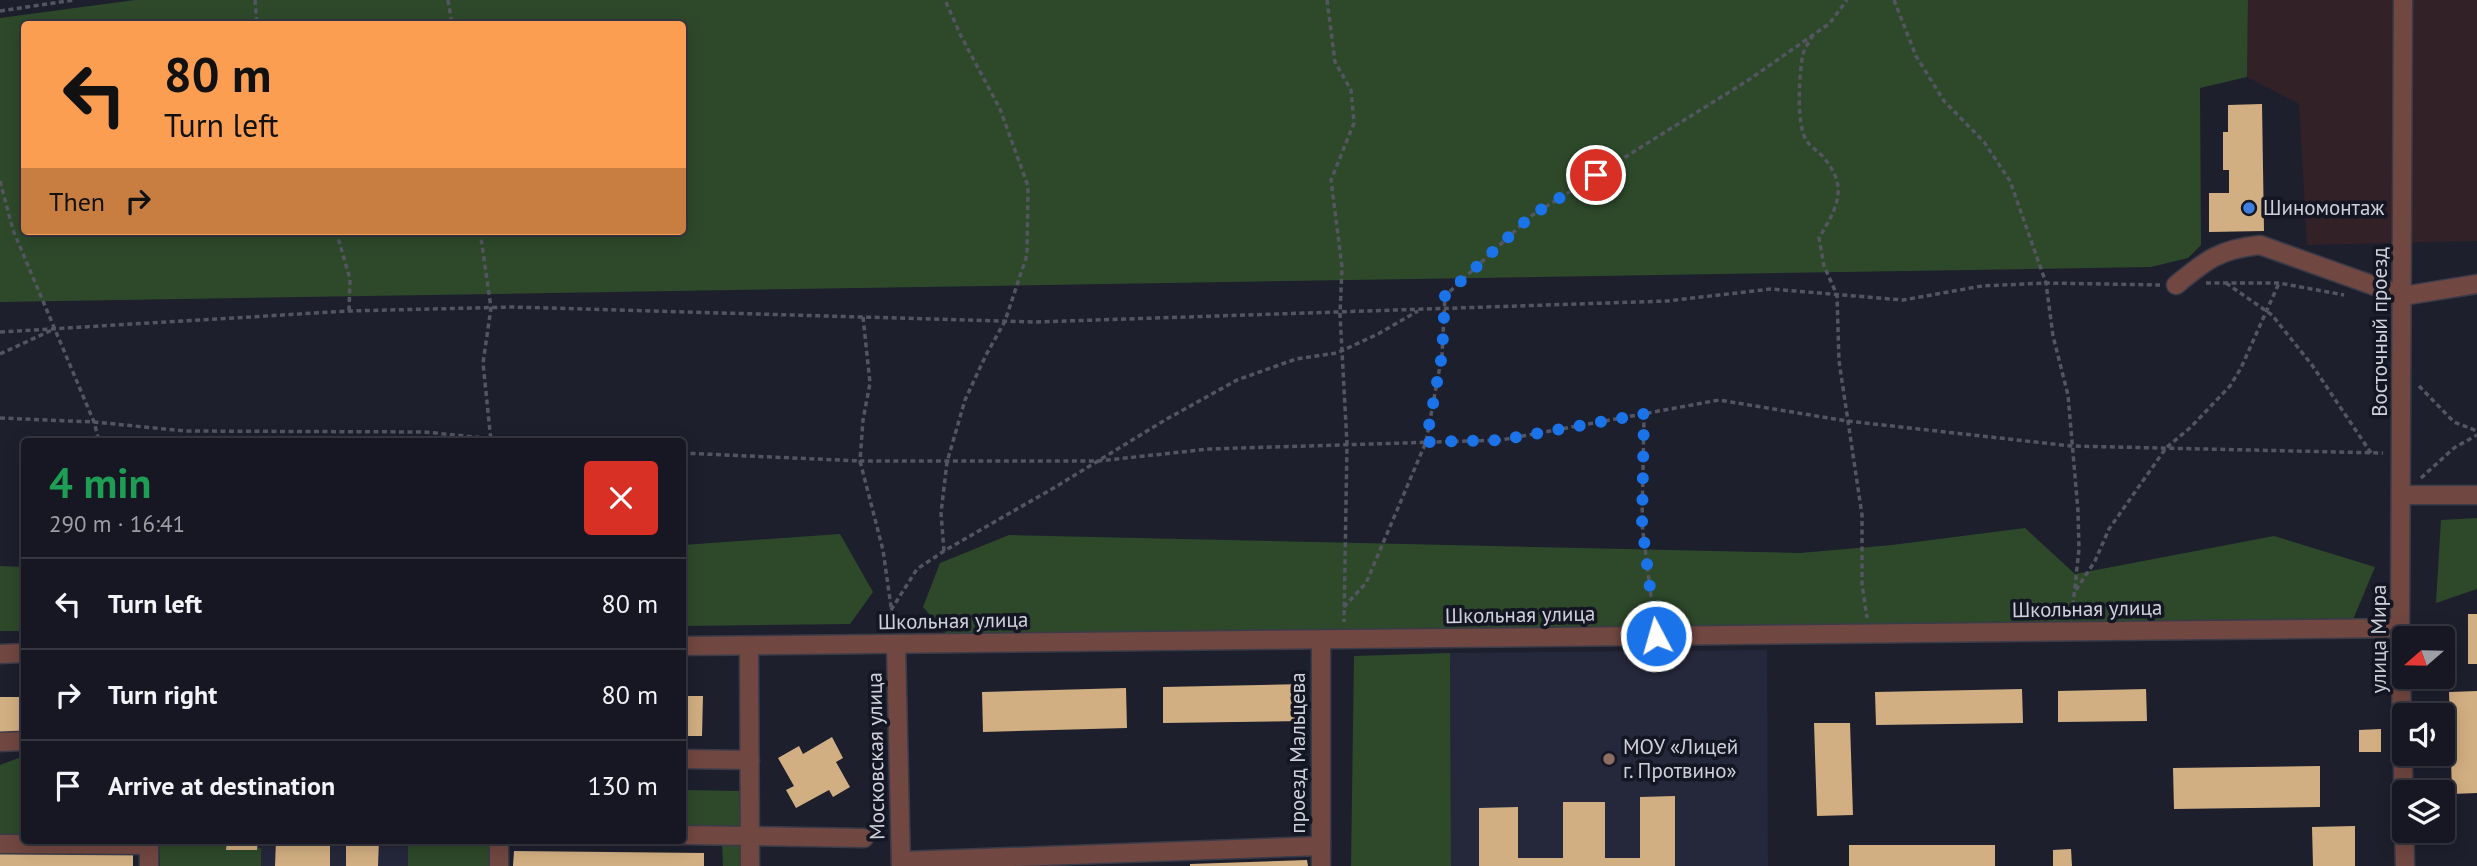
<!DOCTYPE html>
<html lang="en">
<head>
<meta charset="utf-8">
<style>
	:root { --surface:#161722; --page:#23242f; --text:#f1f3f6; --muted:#9e9fa5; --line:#353640 }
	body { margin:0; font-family:"PT Sans",sans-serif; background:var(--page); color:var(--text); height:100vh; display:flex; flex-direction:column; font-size:26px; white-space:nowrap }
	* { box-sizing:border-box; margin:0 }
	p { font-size:23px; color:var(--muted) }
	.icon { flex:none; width:38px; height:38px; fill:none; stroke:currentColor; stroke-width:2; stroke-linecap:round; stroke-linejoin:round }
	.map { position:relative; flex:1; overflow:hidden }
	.sheet { position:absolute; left:21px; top:438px; width:665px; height:406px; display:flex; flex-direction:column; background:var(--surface); border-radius:7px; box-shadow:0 4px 18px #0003,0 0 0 2px var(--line) }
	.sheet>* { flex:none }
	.guide { position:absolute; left:21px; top:21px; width:665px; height:214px; border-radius:7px; box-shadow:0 4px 18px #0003,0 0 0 2px var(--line); background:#fb9e51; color:#111; overflow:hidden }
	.needle { width:46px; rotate:250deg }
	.buttons { position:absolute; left:2392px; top:626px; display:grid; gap:14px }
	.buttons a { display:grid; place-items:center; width:63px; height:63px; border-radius:7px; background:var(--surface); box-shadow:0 4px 18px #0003,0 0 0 2px var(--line); font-size:35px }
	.pin { position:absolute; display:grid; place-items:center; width:60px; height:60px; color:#fff; margin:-30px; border:4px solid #fff; border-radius:50%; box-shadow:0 2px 7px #0007 }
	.me { position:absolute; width:77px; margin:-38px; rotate:354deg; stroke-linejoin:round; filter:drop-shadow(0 0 5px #0008) }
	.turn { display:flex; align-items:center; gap:24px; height:147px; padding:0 28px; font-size:32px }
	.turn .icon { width:91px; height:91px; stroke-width:2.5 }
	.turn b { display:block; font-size:49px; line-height:60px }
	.then { display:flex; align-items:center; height:66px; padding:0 28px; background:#0003; gap:14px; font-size:26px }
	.round { display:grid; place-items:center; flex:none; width:74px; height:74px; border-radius:7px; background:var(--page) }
	.headline { display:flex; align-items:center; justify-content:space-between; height:119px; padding:0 28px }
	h1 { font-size:42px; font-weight:800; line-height:52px; color:#1e9e55 }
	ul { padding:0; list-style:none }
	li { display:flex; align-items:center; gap:21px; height:91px; padding:0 28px; border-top:2px solid var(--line) }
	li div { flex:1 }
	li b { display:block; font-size:26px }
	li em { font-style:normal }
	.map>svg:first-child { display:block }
</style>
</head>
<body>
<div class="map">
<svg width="2477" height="866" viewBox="0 0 2477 866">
	<rect width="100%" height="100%" fill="#1d1f2d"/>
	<polygon fill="#332128" points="2248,0 2477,0 2477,241 2307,245 2299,104 2247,77"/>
	<g fill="#25273b">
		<polygon points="1767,650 1768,866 1451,866 1450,653"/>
		<polygon points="159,840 494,840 495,866 160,866"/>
	</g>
	<g fill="#2d492a" fill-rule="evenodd">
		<path d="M135,0H2248L2247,77L2200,88L2201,245L2188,258L2151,267L0,302V18ZM682,24V231H24V24Z"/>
		<polygon points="2477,518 2477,589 2436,603 2441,520"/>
		<polygon points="2025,528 2075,574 2274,536 2375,567 2352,622 955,644 923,607 940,563 1009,535 1800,553 1892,545"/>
		<polygon points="840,534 873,592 850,624 683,626 683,545"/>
		<polygon points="0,566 24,567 24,631 0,631"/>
		<polygon points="1450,653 1451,866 1351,866 1354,656"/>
		<polygon points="21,757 24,757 24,839 0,839 0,765"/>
		<polygon points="683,790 742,791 741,829 683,828"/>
		<polygon points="159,840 227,840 228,847 261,848 261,866 160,866"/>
		<polygon points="408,840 494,840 495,866 408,866"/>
		<polygon points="722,842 747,842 748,866 723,866"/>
	</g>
	<g fill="#d2af82">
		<polygon points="2262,104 2264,231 2209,232 2209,193 2229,193 2229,170 2223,170 2223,132 2228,132 2228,105"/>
		<rect x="2468" y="614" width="9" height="50"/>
		<polygon points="1306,684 1307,721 1163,723 1163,687"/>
		<polygon points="1126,688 1127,728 983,732 982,692"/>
		<polygon points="2022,689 2023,723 1876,725 1875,692"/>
		<polygon points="2146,689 2147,721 2058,722 2058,691"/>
		<polygon points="2477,691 2477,793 2452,794 2449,692"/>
		<polygon points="682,696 703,696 702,736 682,736"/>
		<polygon points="0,697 24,697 24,736 0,737"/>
		<polygon points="1814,723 1850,723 1853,815 1817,816"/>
		<polygon points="2381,729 2381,752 2359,752 2359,730"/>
		<polygon points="832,737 843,758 836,762 850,787 833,797 829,790 796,808 786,790 794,786 778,758 799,746 803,754"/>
		<polygon points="2320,766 2320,807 2174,809 2173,768"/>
		<polygon points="1675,796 1675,866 1479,866 1479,808 1518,807 1518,858 1563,858 1563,802 1605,802 1605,858 1640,858 1640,797"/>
		<polygon points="2355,826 2355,866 2313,866 2312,827"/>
		<polygon points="227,840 258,840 257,850 226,850"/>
		<polygon points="276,840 379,840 378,866 346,866 346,845 330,845 330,866 275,866"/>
		<rect x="1849" y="845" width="146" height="21"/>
		<polygon points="2071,849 2072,866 2053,866 2053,850"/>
		<polygon points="133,851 133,866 0,866 0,852"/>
		<polygon points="514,851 704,853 704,866 513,866"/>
		<polygon points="1307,860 1308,866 1190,866 1190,864"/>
	</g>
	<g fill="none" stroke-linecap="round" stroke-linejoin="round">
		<defs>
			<g id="minor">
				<polyline points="2403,0 2400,628 2405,866"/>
				<path d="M2176,285C2206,260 2220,249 2260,245L2403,296L2477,284"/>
				<polyline points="2402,495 2477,495"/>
				<polyline points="1321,640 1321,866"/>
				<polyline points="896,644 901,866"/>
				<polyline points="682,646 2400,628"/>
				<polyline points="749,646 750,866"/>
				<polyline points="0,654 24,653"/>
				<polyline points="0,742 24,741"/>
				<polyline points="682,759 750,760"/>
				<polyline points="682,835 864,838"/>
				<polyline points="149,840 149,866"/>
				<polyline points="499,840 499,866"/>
				<polyline points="0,844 149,845"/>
				<polyline points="901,861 1321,846"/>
			</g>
		</defs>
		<use href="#minor" stroke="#393b49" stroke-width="21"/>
		<g stroke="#535561" stroke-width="3.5" stroke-dasharray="5 3.5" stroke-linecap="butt">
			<polyline points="255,0 257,24"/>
			<polyline points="448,0 452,24"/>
			<polyline points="1327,0 1335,62 1351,90 1354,123 1331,180 1342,267 1340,314 1347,444 1344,622"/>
			<polyline points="1894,0 1916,56 1944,101 1984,142 2010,181 2046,283 2053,336 2068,395 2078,511 2079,549 2072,614"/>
			<polyline points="0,11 74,0"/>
			<path d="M1813,35C1810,41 1805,47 1803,54C1799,74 1796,122 1806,140C1810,147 1820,152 1825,159C1849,189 1836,209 1819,238L1824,266L1837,295L1839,361L1862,515V584L1867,618"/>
			<polyline points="0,181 13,230 94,422 99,441"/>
			<polyline points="336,231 350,279 349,311"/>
			<polyline points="480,231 491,308 483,363 491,441"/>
			<polyline points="2206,283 2279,283 2344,295"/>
			<polyline points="2226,283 2272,315 2312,365 2371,453"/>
			<polyline points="863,317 870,383 863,420 860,461 1098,461 1209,449 1501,440 1719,400 1847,421 2071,446 2383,453"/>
			<polyline points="0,332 349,311 513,307 1036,322 1667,301 1771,289 1903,300 1982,286 2046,283 2160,285"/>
			<polyline points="0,354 52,330"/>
			<polyline points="2419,386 2454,422 2477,431"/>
			<polyline points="1644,414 1642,524 1654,621"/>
			<polyline points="0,418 94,422 185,431 424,432 517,441"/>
			<polyline points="682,453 860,461 883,550 894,628"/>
			<polyline points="2421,478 2454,448 2477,435"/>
			<polyline points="944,551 941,513 947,462 965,400 986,355 1005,321 1027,255 1028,186 1000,109 961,36 945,0"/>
			<polyline points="2076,590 2095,561 2109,529 2166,448 2191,427 2230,386 2241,368 2279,283"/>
			<polyline points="1344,607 1366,583 1426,442 1442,355 1445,296 1531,216 1750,79 1830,23 1847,0"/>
			<polyline points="891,610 917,569 944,551 1057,486 1165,420 1237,380 1296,359 1337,353 1378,334 1418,311"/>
		</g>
		<use href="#minor" stroke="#714741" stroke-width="18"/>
	</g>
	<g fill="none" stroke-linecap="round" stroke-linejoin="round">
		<polyline stroke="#1a73e8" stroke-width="12" stroke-dasharray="0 21.6" points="1596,175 1531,216 1445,296 1442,355 1426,442 1501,440 1644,414 1642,524 1656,636"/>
	</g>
	<circle fill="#3f7fe0" stroke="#141623" stroke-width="2.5" cx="2249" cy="208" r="7"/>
	<circle fill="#8d6e63" stroke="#141623" stroke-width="2.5" cx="1609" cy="759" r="7"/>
	<g text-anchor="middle" stroke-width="7" stroke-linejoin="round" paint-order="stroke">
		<g font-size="21" fill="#cfd1da" stroke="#141623" text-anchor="start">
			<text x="2263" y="215">Шиномонтаж</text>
			<text x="1623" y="754">МОУ «Лицей<tspan x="1623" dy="24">г. Протвино»</tspan></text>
		</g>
		<g font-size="21" fill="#cfd1da" stroke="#141623">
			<text transform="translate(2380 332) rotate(-90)" y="7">Восточный проезд</text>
			<text transform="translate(2087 609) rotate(-1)" y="7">Школьная улица</text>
			<text transform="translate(1520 615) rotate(-1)" y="7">Школьная улица</text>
			<text transform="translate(953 621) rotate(-1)" y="7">Школьная улица</text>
			<text transform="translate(2379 639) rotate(-90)" y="7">улица Мира</text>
			<text transform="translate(1298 753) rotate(-90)" y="7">проезд Мальцева</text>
			<text transform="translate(876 756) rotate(-91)" y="7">Московская улица</text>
		</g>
	</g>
</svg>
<div class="buttons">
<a><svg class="needle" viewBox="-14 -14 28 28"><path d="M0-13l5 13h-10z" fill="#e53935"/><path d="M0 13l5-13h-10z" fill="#9e9fa5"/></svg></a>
<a><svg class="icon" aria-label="sound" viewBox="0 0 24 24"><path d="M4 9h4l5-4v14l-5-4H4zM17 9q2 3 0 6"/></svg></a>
<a><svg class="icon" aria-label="layers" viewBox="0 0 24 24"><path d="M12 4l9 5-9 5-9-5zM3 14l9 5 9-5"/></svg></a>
</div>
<div class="pin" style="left:1596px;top:175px;background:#d93025"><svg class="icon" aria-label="arrive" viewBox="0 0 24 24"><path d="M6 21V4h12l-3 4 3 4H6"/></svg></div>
<svg class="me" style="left:1656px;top:636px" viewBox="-20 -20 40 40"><circle r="17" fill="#1a73e8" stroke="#fff" stroke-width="3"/><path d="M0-11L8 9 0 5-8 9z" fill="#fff"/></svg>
<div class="guide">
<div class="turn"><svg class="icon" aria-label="left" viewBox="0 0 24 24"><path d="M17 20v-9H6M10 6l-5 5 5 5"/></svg><div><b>80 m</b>Turn left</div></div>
<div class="then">Then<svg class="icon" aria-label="right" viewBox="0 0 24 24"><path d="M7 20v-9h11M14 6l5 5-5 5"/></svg></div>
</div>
<section class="sheet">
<div class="headline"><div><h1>4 min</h1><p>290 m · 16:41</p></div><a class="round" style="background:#d93025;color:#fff"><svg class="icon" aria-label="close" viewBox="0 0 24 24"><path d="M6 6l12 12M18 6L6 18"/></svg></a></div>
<ul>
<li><svg class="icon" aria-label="left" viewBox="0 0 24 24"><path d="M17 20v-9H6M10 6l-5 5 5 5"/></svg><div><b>Turn left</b></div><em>80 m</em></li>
<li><svg class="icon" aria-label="right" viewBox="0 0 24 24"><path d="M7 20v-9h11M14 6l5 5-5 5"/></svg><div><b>Turn right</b></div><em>80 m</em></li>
<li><svg class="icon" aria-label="arrive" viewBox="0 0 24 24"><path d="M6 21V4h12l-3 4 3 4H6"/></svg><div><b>Arrive at destination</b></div><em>130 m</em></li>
</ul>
</section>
</div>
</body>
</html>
